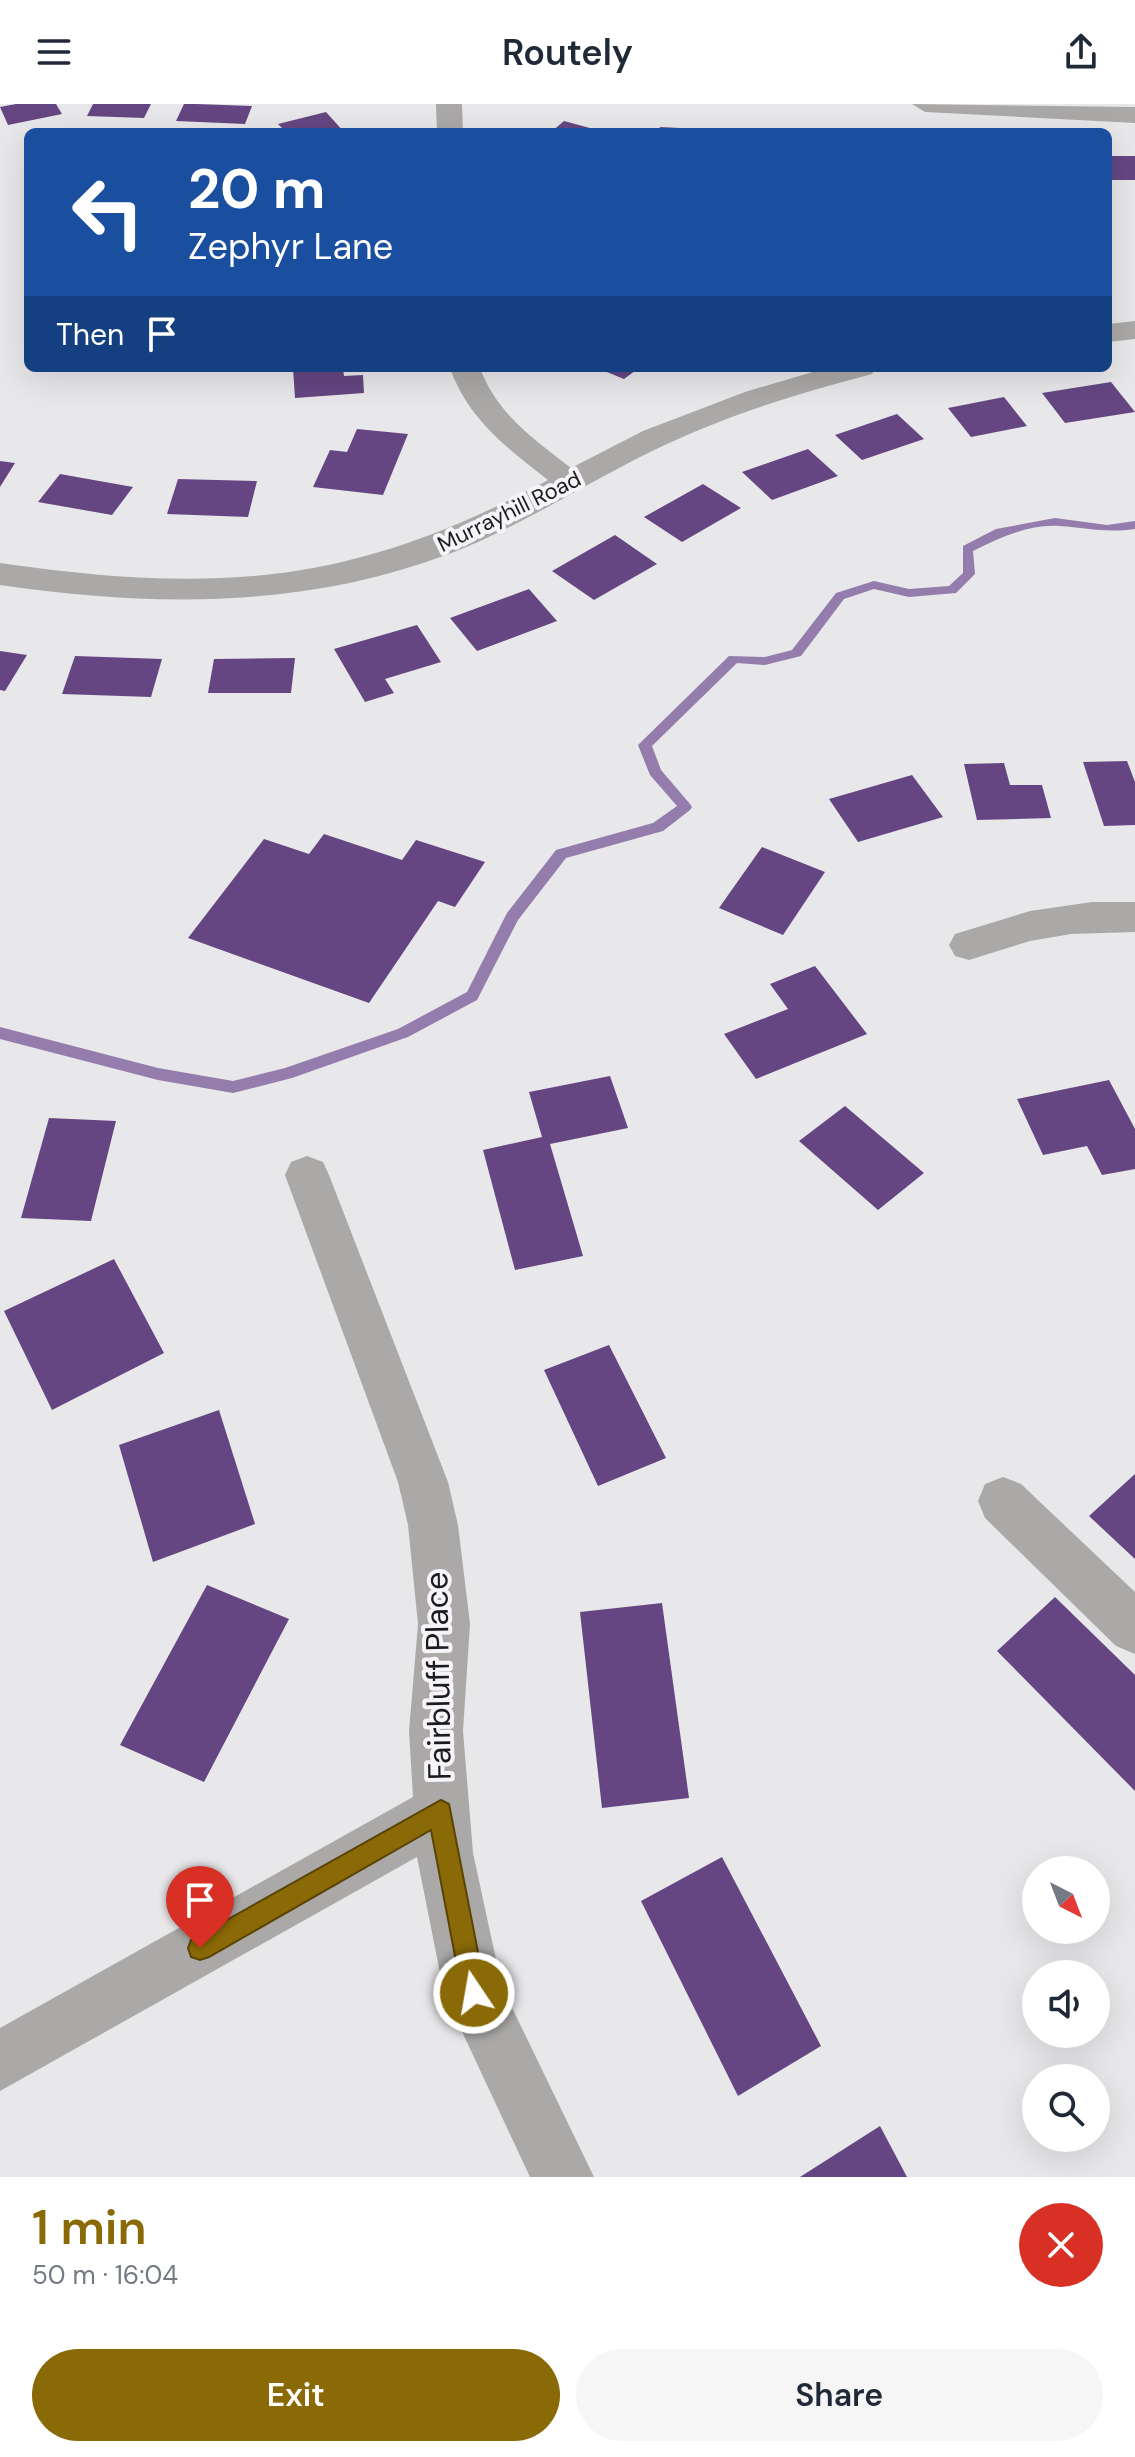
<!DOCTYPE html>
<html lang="en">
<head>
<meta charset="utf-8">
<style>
	:root { --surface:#fff; --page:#f6f6f7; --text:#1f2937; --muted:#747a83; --accent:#8a6907 }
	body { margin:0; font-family:"DM Sans",sans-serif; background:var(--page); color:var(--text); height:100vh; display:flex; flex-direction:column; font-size:30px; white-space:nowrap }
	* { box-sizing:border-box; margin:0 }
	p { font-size:26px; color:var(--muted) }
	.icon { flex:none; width:44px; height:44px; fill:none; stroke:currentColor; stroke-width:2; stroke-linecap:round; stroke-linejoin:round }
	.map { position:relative; height:2073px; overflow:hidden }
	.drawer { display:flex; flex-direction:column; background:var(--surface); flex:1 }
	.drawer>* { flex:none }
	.top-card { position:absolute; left:24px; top:24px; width:1088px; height:244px; border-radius:12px; box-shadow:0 8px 32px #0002; background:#1a4fa0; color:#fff; overflow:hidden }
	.needle { width:52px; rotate:138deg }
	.fabs { position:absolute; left:1022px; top:1752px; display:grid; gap:16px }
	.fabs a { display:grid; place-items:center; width:88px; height:88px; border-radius:50%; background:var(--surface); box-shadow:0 8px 32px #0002; font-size:40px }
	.pin { position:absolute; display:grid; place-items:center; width:68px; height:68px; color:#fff; margin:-82px -34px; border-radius:50% 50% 50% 0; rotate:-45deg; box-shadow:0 0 8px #0007 }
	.pin .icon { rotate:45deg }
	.me { position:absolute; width:88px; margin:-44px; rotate:348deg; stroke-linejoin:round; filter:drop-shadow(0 0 6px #0008) }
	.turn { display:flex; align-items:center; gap:28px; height:168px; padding:0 32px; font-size:36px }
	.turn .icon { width:104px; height:104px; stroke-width:2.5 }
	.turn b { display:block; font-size:56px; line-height:68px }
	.then { display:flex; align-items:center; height:76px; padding:0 32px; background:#0003; gap:16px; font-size:30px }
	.round { display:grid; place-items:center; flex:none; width:84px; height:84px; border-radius:42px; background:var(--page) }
	.headline { display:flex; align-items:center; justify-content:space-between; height:136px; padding:0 32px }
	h1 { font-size:48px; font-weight:600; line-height:60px; color:var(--accent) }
	.action { display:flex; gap:16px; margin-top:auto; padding:16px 32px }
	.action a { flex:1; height:92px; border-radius:48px; background:var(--accent); color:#fff; font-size:32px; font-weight:600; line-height:92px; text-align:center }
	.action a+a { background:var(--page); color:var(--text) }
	header { display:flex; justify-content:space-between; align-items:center; height:104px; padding:0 32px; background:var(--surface); font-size:36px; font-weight:600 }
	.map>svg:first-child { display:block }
</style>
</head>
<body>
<header><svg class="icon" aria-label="menu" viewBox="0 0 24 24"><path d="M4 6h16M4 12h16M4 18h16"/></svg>Routely<svg class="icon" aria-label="share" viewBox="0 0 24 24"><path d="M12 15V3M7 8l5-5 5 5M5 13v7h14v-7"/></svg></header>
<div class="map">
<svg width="1135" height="2073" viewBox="0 0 1135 2073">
	<rect width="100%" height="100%" fill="#e8e7ea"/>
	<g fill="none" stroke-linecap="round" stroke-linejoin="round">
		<path fill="#947cac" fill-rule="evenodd" d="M1055,414L1107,421L1135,417V425C1105,429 1088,424 1059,422C1029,420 999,434 973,447L975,470L956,489L909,493L874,485L844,495L801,552L765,561L737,559L652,642L661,666L690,700L692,703L690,706L663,727L566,754L518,816L477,896L408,933L292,974L233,989L158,976L0,935V923L158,964L233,977L285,964L398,925L467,888L507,809L556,746L653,719L677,702L650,671L638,641L729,552L765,553L792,546L836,489L874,477L909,485L949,482L963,469V442L996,425Z"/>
	</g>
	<g fill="#654682">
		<polygon points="16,0 56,0 62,10 8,21 0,3"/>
		<polygon points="93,0 151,0 144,14 87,12"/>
		<polygon points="184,0 196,0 252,2 245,20 176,17"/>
		<polygon points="326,8 344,28 286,28 278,20"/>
		<polygon points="564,17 601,27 600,28 551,28"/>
		<polygon points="660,23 718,26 718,28 659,28"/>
		<rect x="1108" y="52" width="27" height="24"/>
		<polygon points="293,264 343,264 344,272 363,271 364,289 295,294"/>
		<polygon points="597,264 639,264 624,275"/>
		<polygon points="1111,278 1135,308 1065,319 1042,289"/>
		<polygon points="1004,293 1027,322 971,333 948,304"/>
		<polygon points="897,310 924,335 862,356 835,331"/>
		<polygon points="357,325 408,330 383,391 313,383 330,346 347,348"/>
		<polygon points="808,345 838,372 772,396 742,368"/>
		<polygon points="0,357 15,359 0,383"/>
		<polygon points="60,370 133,383 112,411 38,398"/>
		<polygon points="178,375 257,377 248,413 167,410"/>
		<polygon points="703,380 741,404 682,438 644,413"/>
		<polygon points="615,431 657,460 594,496 552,467"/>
		<polygon points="529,485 557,517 477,547 450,514"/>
		<polygon points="417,521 441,558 385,575 394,589 365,598 334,545"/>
		<polygon points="0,547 27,551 5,587 0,586"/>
		<polygon points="75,552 162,555 151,593 62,590"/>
		<polygon points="295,554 291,589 208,589 214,555"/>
		<polygon points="1127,657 1135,678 1135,721 1104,722 1083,658"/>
		<polygon points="1004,659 1010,681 1042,681 1051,714 977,716 964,660"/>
		<polygon points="912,671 943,713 858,738 829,695"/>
		<polygon points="324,730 402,756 416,736 485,758 455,803 438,797 369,899 188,834 264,735 309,750"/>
		<polygon points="762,743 825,768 783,831 719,804"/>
		<polygon points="815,862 867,930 756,975 724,930 788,905 770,880"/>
		<polygon points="610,972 628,1024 550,1040 583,1152 515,1166 483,1046 542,1033 529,988"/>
		<polygon points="1109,976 1135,1025 1135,1065 1102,1071 1087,1042 1043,1051 1017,995"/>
		<polygon points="845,1002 924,1069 878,1106 799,1037"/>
		<polygon points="49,1014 116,1017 91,1117 21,1114"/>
		<polygon points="114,1155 164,1249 52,1306 4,1207"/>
		<polygon points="609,1241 666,1354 598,1382 544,1266"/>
		<polygon points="219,1306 255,1420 153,1458 119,1341"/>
		<polygon points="1135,1370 1135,1455 1089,1412"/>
		<polygon points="207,1481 289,1515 204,1678 120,1641"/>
		<polygon points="1055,1493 1135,1571 1135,1687 997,1547"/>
		<polygon points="662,1499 689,1694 602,1704 580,1508"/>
		<polygon points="722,1753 821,1942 738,1992 641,1797"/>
		<polygon points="880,2022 907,2073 800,2073"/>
	</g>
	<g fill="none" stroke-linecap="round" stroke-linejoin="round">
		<g fill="#aaa9a8" fill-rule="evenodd">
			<polygon points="436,0 462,0 463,28 437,28"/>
			<polygon points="912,0 1135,3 1135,19 925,8"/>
			<polygon points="1135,217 1135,235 1108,238 1108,220"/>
			<path d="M450,264H480C497,310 534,335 571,364L643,327L745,288L826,264H876L872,270C791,291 712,316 638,354C575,386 515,425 449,450C302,505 153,503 0,481V459C216,490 353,482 548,376C507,344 468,315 450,264Z"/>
			<polygon points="1092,798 1135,798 1135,828 1071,830 1030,837 969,856 955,852 949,841 955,830 1030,807"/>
			<polygon points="307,1052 323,1058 329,1071 448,1378 458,1421 470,1520 463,1627 473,1749 502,1883 594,2073 530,2073 444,1889 417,1753 0,1987 0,1924 413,1693 409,1627 418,1520 408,1421 398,1378 285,1071 291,1058"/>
			<polygon points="1003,1373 1021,1380 1135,1488 1135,1550 1116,1542 985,1414 978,1397 985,1380"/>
		</g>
	</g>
	<polygon fill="#8a6907" stroke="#5a4405" stroke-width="2" points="441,1696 449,1700 486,1889 483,1898 474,1902 466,1898 462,1889 431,1726 209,1853 200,1856 191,1853 188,1844 191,1836"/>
	<g text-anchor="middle" stroke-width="8" stroke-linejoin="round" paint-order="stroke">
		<g font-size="22" fill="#1c1b1d" stroke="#f6f4f8">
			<text transform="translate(509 407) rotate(-26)" y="8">Murrayhill Road</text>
		</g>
		<g font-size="32" fill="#1c1b1d" stroke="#f6f4f8">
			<text transform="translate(438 1572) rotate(-91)" y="11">Fairbluff Place</text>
		</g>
	</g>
</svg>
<div class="fabs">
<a><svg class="needle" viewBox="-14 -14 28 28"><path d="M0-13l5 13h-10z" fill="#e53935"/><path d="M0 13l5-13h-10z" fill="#747a83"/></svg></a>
<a><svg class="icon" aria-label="sound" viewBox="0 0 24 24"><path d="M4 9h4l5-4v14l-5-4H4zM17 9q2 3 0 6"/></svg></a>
<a><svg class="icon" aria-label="search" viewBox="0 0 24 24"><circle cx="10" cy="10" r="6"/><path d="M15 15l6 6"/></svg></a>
</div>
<div class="pin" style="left:200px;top:1844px;background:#d93025"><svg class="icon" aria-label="arrive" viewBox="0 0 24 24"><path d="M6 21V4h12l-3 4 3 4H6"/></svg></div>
<svg class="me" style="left:474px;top:1889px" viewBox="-20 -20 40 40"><circle r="17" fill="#8a6907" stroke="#fff" stroke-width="3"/><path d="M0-11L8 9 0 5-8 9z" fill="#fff"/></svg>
<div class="top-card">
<div class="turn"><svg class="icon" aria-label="left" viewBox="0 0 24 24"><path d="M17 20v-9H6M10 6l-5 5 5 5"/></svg><div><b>20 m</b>Zephyr Lane</div></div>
<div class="then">Then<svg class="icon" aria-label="arrive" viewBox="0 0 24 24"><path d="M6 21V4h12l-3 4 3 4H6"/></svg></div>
</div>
</div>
<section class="drawer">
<div class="headline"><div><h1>1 min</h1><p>50 m · 16:04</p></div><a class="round" style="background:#d93025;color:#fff"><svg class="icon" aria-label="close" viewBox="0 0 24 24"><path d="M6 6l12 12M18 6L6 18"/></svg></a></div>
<div class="action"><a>Exit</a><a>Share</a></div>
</section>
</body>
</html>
